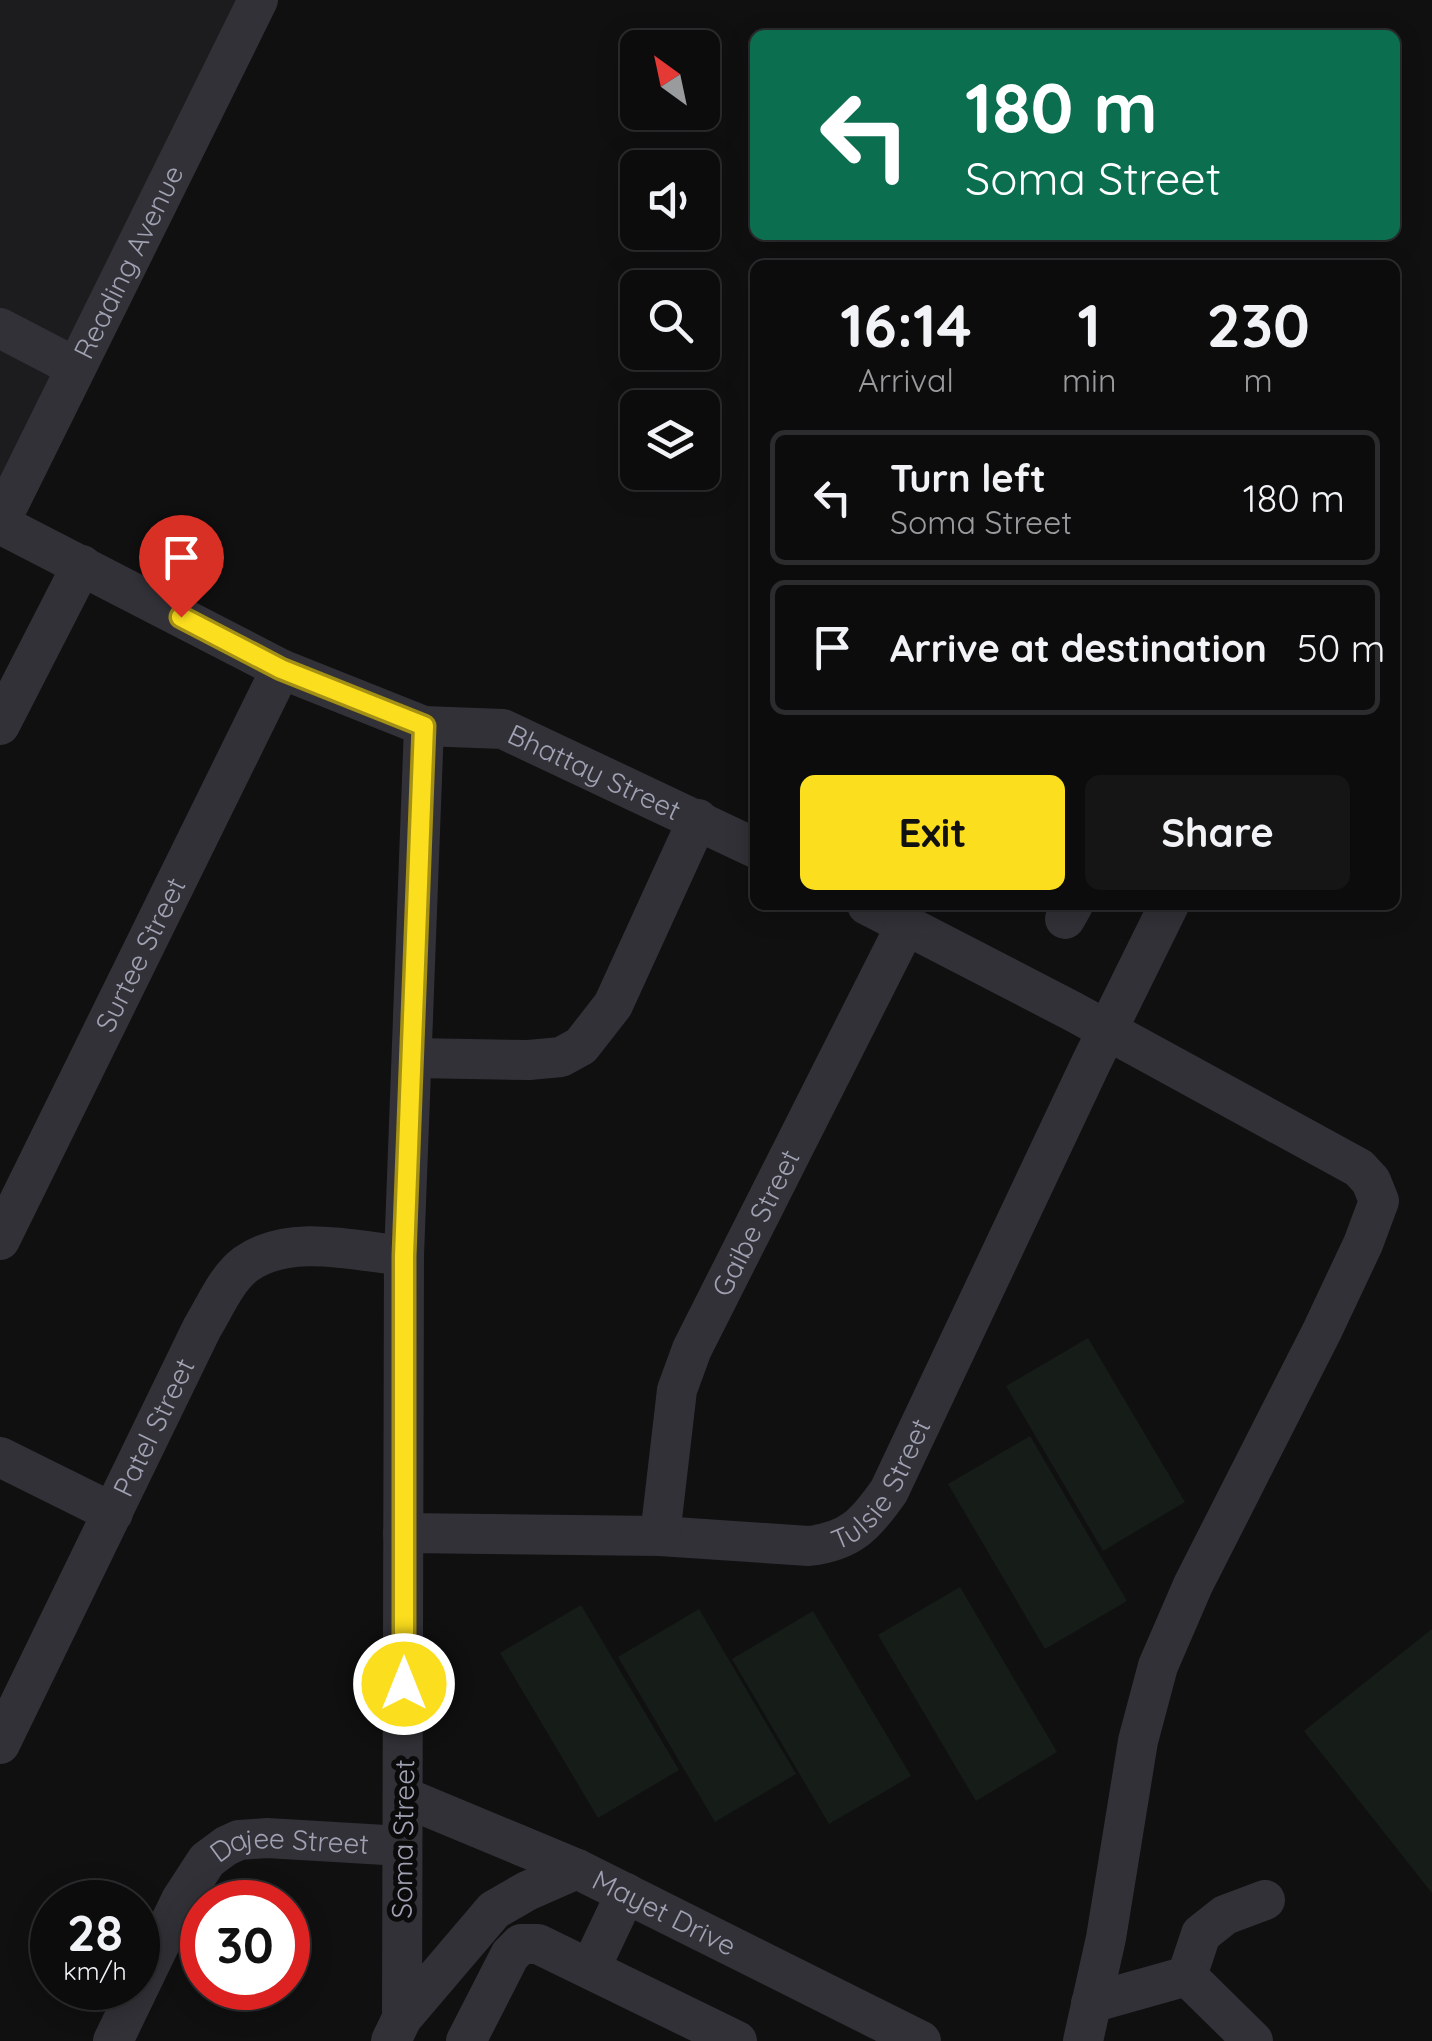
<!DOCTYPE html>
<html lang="en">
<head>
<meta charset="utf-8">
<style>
	:root { --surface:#0c0c0d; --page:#151516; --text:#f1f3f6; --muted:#9a9b9d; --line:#2c2c2e; --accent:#fbde1e }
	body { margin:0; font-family:Quicksand,sans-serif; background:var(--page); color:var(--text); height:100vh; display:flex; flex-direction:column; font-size:38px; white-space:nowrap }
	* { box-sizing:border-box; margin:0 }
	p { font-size:32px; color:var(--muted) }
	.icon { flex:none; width:55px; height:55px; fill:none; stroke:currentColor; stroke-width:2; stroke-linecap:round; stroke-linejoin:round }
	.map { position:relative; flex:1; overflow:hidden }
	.sheet { position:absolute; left:750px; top:260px; width:650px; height:650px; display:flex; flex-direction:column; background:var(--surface); border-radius:15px; box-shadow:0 5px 25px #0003,0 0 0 2px var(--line) }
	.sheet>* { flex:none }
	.banner { position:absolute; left:750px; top:30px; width:650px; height:210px; border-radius:15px; box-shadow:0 5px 25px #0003,0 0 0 2px var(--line); background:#0b6e4f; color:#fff; overflow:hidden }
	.needle { width:65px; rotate:327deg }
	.controls { position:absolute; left:620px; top:30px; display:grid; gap:20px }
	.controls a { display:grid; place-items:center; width:100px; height:100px; border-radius:15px; background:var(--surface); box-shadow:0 5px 25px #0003,0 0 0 2px var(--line); font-size:50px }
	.speed { position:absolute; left:30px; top:1880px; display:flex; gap:20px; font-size:50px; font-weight:700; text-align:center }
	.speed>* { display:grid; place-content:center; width:130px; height:130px; border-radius:50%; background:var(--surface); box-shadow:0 5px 25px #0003,0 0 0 2px var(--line); line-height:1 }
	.speed small { font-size:25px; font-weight:400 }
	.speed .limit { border:15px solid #d22; background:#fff; color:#111 }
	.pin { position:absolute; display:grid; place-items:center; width:85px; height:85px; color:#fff; margin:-102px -42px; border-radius:50% 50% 50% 0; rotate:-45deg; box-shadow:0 0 10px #0007 }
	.pin .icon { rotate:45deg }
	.me { position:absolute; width:110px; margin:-55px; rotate:0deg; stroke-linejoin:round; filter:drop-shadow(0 0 8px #0008) }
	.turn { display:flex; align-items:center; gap:35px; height:210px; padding:0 50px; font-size:45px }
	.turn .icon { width:130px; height:130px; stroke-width:2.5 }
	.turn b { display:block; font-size:70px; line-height:85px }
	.eta { display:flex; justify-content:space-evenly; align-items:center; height:170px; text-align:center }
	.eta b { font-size:60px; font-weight:800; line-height:70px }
	.cta { display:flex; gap:20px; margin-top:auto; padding:20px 50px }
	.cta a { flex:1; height:115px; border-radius:15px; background:var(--accent); color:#111; font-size:40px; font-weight:800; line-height:115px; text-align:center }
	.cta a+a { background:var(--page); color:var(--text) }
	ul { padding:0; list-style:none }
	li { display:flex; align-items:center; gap:30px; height:135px; margin:0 20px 15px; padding:0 30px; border:5px solid var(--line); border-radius:15px }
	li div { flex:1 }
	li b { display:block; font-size:38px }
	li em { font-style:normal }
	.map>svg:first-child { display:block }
</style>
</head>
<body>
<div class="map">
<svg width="1432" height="2041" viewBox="0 0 1432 2041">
	<rect width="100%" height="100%" fill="#101011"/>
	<polygon fill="#1c1c1e" points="0,0 242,0 0,477"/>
	<g fill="#161c18">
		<polygon points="1088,1338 1185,1502 1103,1551 1006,1386"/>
		<polygon points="1030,1436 1127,1601 1045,1649 948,1484"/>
		<polygon points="960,1587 1057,1752 976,1801 878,1635"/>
		<polygon points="581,1605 679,1770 598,1818 500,1653"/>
		<polygon points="699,1609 796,1774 715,1822 618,1657"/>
		<polygon points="813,1611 911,1776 829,1824 732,1659"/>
		<polygon points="1432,1629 1432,1893 1304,1731"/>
	</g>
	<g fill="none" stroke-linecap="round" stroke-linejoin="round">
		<g stroke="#313137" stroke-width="40">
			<polyline points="0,328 75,367"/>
			<path id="s1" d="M0,522L258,0"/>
			<polyline points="0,524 281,669 424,726 404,1256 402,2018 391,2041"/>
			<polyline points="0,725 82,565"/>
			<path id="s2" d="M424,726L503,729L755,848"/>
			<polyline points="867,905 1072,1011 1359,1168 1371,1181 1379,1201 1363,1244 1322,1331 1193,1585 1158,1666 1138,1741 1106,1938 1083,2041"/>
			<polyline points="1065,919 1073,905"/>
			<polyline points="413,1058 529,1060 561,1057 581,1046 613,1005 698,819"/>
			<path id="s3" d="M0,1240L281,669"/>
			<polyline points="0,1457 113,1513"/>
			<path id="s4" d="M403,1533L660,1536L809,1546C851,1541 866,1524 889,1491L1091,1063L1169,905"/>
			<path id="s5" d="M660,1536L677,1390L692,1349L906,925"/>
			<path id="s6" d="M0,1744L202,1328C215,1307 226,1279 246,1264C289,1233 356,1251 404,1256"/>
			<path id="s7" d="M404,1797L577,1869L921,2041"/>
			<polyline points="590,1969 626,1893"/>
			<polyline points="1187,1976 1201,1934 1225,1915 1265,1900"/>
			<polyline points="1091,2003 1187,1976 1253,2041"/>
			<polyline points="402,2018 494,1910 527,1891 577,1869"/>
			<path id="s8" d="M113,2041L181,1900L207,1860L226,1846L239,1840L267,1838L402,1846"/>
			<polyline points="466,2041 510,1955 521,1944 538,1944 737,2041"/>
		</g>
	</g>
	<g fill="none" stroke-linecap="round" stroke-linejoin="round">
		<defs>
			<polyline id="route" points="181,617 281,669 424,726 404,1256 404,1684"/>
		</defs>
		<use href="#route" stroke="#a39014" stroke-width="25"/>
		<use href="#route" stroke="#fbde1e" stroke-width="18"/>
	</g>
	<g text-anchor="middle" stroke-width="10" stroke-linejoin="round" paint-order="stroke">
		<g font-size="28" fill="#a0a2b3" stroke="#0b0b0c">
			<text dy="10" stroke="none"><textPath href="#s1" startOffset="290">Reading Avenue</textPath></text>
			<text dy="10" stroke="none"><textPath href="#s2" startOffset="180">Bhattay Street</textPath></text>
			<text dy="10" stroke="none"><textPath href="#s3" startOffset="318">Surtee Street</textPath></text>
			<text dy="10" stroke="none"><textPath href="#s5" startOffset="332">Gaibe Street</textPath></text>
			<text dy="10" stroke="none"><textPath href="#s6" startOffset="352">Patel Street</textPath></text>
			<text dy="10" stroke="none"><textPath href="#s4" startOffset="508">Tulsie Street</textPath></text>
			<text transform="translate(403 1839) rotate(-89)" y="10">Soma Street</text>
			<text dy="10" stroke="none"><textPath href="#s8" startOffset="292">Dajee Street</textPath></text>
			<text dy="10" stroke="none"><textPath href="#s7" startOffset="285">Mayet Drive</textPath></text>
		</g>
	</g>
</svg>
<div class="controls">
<a><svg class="needle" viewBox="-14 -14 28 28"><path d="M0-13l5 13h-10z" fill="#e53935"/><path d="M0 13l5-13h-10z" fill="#9a9b9d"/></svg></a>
<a><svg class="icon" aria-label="sound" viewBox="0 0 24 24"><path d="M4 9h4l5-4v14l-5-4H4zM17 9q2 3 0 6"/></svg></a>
<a><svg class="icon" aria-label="search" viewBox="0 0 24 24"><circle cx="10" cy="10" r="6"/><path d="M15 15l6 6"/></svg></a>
<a><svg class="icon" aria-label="layers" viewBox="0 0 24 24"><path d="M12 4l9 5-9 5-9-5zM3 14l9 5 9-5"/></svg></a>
</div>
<div class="speed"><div>28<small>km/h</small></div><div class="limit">30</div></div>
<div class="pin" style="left:181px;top:617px;background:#d93025"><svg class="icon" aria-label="arrive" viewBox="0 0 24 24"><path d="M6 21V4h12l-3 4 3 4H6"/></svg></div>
<svg class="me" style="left:404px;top:1684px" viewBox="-20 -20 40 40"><circle r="17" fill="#fbde1e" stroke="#fff" stroke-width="3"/><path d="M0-11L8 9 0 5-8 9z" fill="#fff"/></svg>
<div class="banner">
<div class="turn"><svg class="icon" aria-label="left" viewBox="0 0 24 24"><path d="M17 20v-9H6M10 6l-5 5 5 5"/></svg><div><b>180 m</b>Soma Street</div></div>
</div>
<section class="sheet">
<div class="eta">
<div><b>16:14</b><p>Arrival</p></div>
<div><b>1</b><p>min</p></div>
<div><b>230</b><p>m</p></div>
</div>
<ul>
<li><svg class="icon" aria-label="left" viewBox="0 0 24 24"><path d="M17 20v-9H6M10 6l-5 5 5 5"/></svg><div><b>Turn left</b><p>Soma Street</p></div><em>180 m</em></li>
<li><svg class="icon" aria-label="arrive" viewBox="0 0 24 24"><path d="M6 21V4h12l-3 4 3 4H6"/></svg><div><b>Arrive at destination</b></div><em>50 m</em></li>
</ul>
<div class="cta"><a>Exit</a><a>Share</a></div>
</section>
</div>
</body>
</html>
